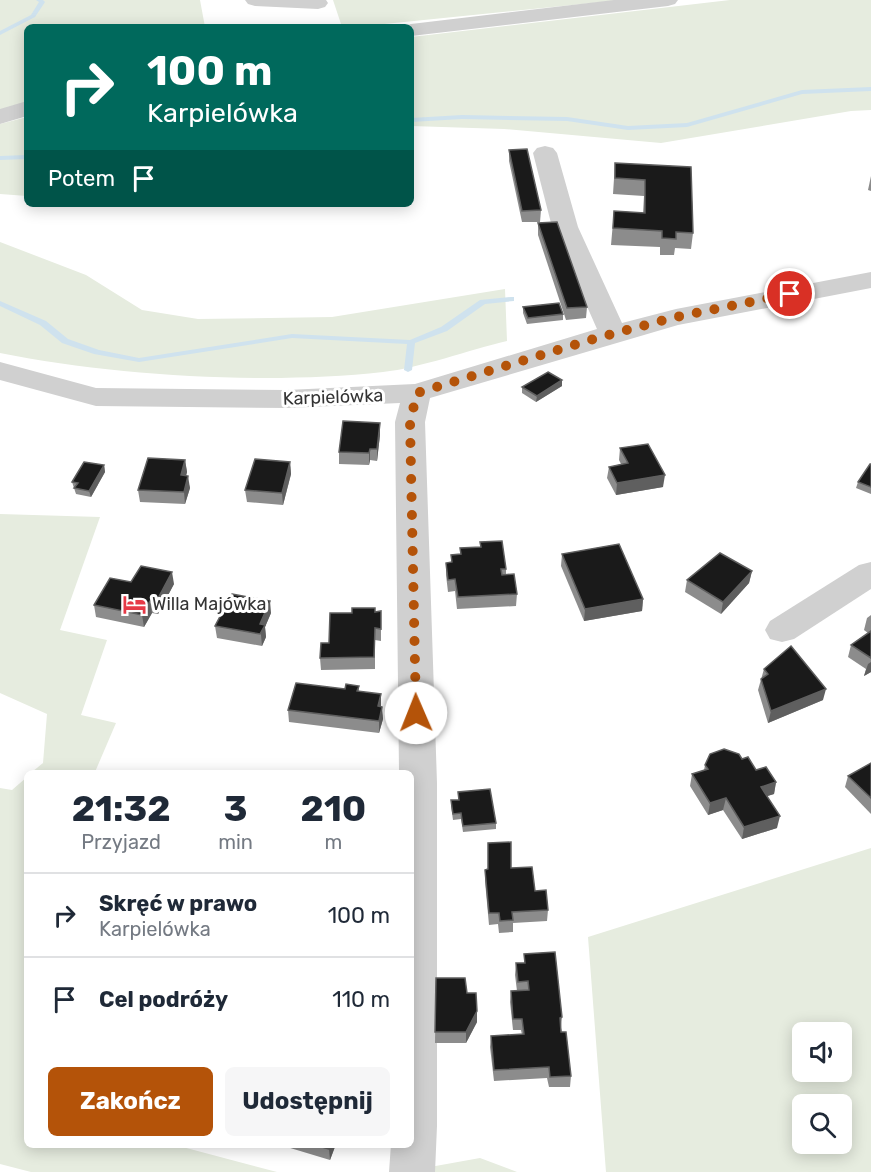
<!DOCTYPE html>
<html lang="pl">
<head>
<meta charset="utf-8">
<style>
	:root { --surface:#fff; --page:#f6f6f7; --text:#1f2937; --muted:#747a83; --line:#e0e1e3; --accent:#b45309 }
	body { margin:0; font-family:Rubik,sans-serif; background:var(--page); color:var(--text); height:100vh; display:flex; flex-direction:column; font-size:22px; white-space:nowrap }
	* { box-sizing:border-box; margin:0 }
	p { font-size:20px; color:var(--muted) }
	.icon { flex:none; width:33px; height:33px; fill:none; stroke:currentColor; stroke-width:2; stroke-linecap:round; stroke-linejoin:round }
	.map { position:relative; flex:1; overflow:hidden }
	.details { position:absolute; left:24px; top:770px; width:390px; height:378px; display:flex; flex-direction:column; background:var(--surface); border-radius:9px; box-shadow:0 3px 15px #0003 }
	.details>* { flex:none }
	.hud { position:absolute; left:24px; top:24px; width:390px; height:183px; border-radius:9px; box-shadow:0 3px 15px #0003; background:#00695c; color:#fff; overflow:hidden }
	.fabs { position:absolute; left:792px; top:1022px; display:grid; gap:12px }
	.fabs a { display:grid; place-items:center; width:60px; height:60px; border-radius:9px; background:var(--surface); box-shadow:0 3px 15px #0003; font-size:30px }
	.pin { position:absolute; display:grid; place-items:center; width:51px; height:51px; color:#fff; margin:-26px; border:3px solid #fff; border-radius:50%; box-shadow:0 2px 6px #0007 }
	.me { position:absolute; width:66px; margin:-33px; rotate:359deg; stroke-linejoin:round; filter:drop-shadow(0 0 4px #0008) }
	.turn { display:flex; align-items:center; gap:21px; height:126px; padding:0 24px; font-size:27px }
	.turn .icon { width:78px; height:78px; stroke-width:2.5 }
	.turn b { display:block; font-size:42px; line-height:51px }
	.then { display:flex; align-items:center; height:57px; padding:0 24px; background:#0003; gap:12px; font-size:22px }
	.eta { display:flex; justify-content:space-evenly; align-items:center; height:102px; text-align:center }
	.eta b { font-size:36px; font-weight:700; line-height:42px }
	.primary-button { display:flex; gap:12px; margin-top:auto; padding:12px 24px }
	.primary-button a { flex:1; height:69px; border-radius:9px; background:var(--accent); color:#fff; font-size:24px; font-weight:700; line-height:69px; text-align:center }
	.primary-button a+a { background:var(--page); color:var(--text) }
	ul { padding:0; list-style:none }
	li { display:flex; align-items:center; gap:18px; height:84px; padding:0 24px; border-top:2px solid var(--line) }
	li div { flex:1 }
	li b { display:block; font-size:22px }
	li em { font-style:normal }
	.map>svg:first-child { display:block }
</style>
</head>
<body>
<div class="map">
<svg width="871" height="1172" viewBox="0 0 871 1172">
	<rect width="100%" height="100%" fill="#fff"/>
	<g fill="#e6ecdf" fill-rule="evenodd">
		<polygon points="0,0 200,0 205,27 27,27 27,102 0,110"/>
		<polygon points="333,0 622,0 355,27 342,27"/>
		<polygon points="730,0 871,0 871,110 851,111 661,143 504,129 411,126 411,37"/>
		<polygon points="27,117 27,196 0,194 0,124"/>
		<path d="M0,242L86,275L142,310L198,319L332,317L505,289L507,341C469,350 420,368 383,372C266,385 115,376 0,353Z"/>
		<polygon points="0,514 100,517 60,630 107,640 81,715 116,723 95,772 32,772 43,763 47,714 0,693"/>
		<polygon points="27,777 27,1144 175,1145 277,1172 31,1172 0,1164 0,788 12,790"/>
		<path d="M871,848V1172H606L588,937ZM802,1032H842V1071H802ZM802,1104H842V1143H802Z"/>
		<polygon points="480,1158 517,1172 429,1172 430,1167"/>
	</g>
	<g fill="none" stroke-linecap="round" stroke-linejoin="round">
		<g fill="#cfe2ee" fill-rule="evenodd">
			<polygon points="36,0 43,0 45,2 35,17 0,35 0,31 31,15 39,2"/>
			<polygon points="871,87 871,91 802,94 687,127 628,130 567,121 462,119 411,122 411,118 462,115 567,117 628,126 687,123 802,90"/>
			<polygon points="27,155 27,159 0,160 0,156"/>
			<polygon points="511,297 514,297 514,301 485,304 447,331 415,343 412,370 408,372 404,370 407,344 292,338 139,362 94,354 62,343 40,325 0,306 0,301 46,321 68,339 99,350 139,358 292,334 410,340 441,327 480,300"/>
		</g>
		<g fill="#d0d0d0" fill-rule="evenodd">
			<polygon points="245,0 326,0 328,3 325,7 318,9 255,6 248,4"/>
			<polygon points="614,0 678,0 675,4 668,6 411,36 411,27 402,27 411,24"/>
			<polygon points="27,101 27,116 0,124 0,109"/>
			<polygon points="545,146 553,148 557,153 578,227 622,323 676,309 871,272 871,288 678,325 430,398 425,422 437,783 437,1126 435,1172 389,1172 391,1144 411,1144 411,772 399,772 395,422 400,403 287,408 96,406 0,380 0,362 96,388 287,390 415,384 597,329 552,227 533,153 537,148"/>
			<polygon points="871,562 871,589 794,639 782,642 770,639 765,630 770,621 859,565"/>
		</g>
	</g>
	<g fill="#8c8c8c">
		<polygon points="509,150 541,210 540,222 522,222 509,161"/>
		<polygon points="615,163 691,167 693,233 691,249 675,248 674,255 660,255 660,247 611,245 614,211 643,213 644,196 613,194"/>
		<polygon points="871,176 871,191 868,190"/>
		<polygon points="538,223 587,307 586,318 566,320 538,235"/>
		<polygon points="523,307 563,314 563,320 527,324 523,313"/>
		<polygon points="562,386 536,402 522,393 522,387"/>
		<polygon points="380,435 377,461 370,460 369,465 339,464 339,452"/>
		<polygon points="620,448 663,487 616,495 607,478 609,467 621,464 619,460"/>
		<polygon points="185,460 187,472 186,476 190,488 185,504 140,502 138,490"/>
		<polygon points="290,462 291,474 283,505 247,502 245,490"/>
		<polygon points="871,464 871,494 856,488 858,482"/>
		<polygon points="104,465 105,472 91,497 76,494 72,482"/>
		<polygon points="480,542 506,569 506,575 517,594 516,606 457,609 455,591 448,592 446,575 446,563 451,562 451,555 460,554 460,548 480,547"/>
		<polygon points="562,554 643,599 642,611 584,621 561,566"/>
		<polygon points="752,571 749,583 721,614 685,592 687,580"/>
		<polygon points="131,582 174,584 158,614 152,613 144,627 96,617 94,605"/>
		<polygon points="381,611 381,641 375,640 375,669 321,670 320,658 329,643 376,612"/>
		<polygon points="271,613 265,627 266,637 262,646 217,638 215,626"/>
		<polygon points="871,615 871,672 864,676 866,669 848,657 851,645 868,633 864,630 867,618"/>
		<polygon points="764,669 823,700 768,723 758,690"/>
		<polygon points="359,686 359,691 381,706 383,719 379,733 289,722 288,710 345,689"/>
		<polygon points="742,759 756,770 776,782 774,794 767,796 777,828 742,839 723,810 708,815 690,786 692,774 704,770 705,765"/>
		<polygon points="871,763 871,814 845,787 848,776"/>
		<polygon points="458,792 496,823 496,829 463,832 461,819 453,820 451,806 451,800 458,800"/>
		<polygon points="488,843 511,868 535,891 548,910 547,921 513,923 513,932 499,933 498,924 489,925 485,881 485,870 488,869"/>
		<polygon points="524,954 562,1017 561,1028 571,1076 570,1087 549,1087 547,1078 494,1081 490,1047 491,1036 522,1035 521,1030 513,1030 510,1002 511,991 517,991 515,975 516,963 524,963"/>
		<polygon points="436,978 467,993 477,1022 466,1043 435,1043"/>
		<polygon points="277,1144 336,1144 330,1160"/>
	</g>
	<g fill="#5f5f5f">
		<polygon points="562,380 562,386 536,402 537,396"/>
		<polygon points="380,423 380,435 377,461 377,449"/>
		<polygon points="370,449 370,460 369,465 369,453"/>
		<polygon points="185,460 187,472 183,487 181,475"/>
		<polygon points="290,462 291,474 283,505 282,493"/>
		<polygon points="104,465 105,472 91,497 89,491"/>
		<polygon points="665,475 663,487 616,495 617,483"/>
		<polygon points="188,476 190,488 185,504 184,492"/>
		<polygon points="752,571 749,583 721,614 723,602"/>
		<polygon points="172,572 174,584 158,614 156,602"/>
		<polygon points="643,599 642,611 584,621 585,609"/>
		<polygon points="150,601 152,613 144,627 142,615"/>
		<polygon points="270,601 271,613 265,627 266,637 262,646 260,624"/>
		<polygon points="871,662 871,672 864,676 868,664"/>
		<polygon points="826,689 823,700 768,723 771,711"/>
		<polygon points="381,694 381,706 378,718 378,706"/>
		<polygon points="382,707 383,719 379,733 379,721"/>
		<polygon points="776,782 774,794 758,799 761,787"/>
		<polygon points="726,798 723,810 708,815 710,803"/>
		<polygon points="780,816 777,828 742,839 744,827"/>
		<polygon points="477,1011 477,1022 466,1043 466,1032"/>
		<polygon points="331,1144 336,1144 330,1160 329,1149"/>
	</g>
	<g fill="#1a1a1a" stroke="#5f5f5f" stroke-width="1.5">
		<polygon points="527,149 541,210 522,211 509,150"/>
		<polygon points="615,163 691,167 693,233 676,232 676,239 662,238 662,231 613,228 614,211 645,213 645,180 615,178"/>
		<polygon points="557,222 587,307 567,308 538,223"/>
		<polygon points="559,303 563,314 528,318 523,307"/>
		<polygon points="548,372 562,380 537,396 522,387"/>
		<polygon points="343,421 380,423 377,449 370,449 369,453 339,452"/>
		<polygon points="648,444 665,475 617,483 609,467 628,463 620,448"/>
		<polygon points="148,458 185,460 181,475 188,476 184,492 138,490"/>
		<polygon points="255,459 290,462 282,493 245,490"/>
		<polygon points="84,462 104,465 89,491 74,488 78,483 72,482"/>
		<polygon points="870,464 871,464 871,487 858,482"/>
		<polygon points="502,541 506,569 501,569 502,575 514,574 517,594 458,597 455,579 448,580 446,563 452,562 451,555 461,554 460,548 481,547 480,542"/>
		<polygon points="619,544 643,599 585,609 562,554"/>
		<polygon points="720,553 752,571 723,602 687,580"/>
		<polygon points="141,566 172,572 156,602 150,601 142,615 94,605 110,578 131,582"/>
		<polygon points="232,594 270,601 260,624 265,625 260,634 215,626"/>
		<polygon points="352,608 375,608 375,612 381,611 381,629 375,628 374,657 320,658 321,643 329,643 330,613 352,613"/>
		<polygon points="871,631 871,658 851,645"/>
		<polygon points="791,646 826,689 771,711 761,679 768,674 764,669"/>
		<polygon points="296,683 345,689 346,684 359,686 357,691 381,694 378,706 382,707 379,721 288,710"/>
		<polygon points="724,749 739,754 742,759 748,757 756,770 766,767 776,782 761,787 780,816 744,827 726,798 710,803 692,774 708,769 705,765 710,754"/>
		<polygon points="871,763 871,798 848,776"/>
		<polygon points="490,789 496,823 463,826 461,813 453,814 451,800 459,800 458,792"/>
		<polygon points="511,842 511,868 532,867 535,891 546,890 548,910 512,912 513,920 500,921 499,913 489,913 485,870 488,869 488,843"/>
		<polygon points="555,952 562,1017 560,1018 561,1032 566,1032 571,1076 550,1077 549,1067 494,1070 491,1036 524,1034 522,1019 513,1019 511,991 529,990 528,981 518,982 516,963 525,963 524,954"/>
		<polygon points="436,978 465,978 467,993 476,993 477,1011 466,1032 435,1032"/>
		<polygon points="312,1144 331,1144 329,1149"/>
	</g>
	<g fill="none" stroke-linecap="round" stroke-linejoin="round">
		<polyline stroke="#b45309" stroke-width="10" stroke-dasharray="0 18" points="416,713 410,422 417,393 597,338 676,317 790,294"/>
	</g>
	<defs>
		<symbol id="hotel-bare" viewBox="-9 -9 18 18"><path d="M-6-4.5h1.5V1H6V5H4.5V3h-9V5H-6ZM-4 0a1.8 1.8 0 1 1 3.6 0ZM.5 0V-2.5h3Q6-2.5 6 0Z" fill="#e63946" stroke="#fff" stroke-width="2.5" paint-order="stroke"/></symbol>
	</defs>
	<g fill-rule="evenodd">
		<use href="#hotel-bare" x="118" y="588" width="33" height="33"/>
	</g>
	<g text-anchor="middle" stroke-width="6" stroke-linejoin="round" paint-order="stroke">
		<g font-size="18" fill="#333" stroke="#fff">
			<text transform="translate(333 397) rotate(-2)" y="6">Karpielówka</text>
		</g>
		<g font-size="18" fill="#333" stroke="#fff" text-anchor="start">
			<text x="152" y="610">Willa Majówka</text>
		</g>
	</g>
</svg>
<div class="fabs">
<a><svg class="icon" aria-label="sound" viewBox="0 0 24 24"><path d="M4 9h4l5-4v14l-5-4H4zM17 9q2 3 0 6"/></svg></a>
<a><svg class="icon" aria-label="search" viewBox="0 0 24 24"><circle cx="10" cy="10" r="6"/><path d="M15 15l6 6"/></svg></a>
</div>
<div class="pin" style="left:790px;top:294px;background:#d93025"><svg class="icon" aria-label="arrive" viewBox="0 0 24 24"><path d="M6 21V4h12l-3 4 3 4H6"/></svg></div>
<svg class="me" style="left:416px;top:713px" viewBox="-20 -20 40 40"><circle r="19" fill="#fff"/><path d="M0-13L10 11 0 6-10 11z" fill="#b45309"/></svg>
<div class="hud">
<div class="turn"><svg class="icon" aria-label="right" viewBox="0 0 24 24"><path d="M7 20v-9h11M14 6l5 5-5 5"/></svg><div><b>100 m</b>Karpielówka</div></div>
<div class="then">Potem<svg class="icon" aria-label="arrive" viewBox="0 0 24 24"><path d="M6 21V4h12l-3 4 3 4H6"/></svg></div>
</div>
<section class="details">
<div class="eta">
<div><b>21:32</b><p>Przyjazd</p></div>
<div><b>3</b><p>min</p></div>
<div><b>210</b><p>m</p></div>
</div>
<ul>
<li><svg class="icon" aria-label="right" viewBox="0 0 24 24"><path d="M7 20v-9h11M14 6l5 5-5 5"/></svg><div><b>Skręć w prawo</b><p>Karpielówka</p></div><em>100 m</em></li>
<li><svg class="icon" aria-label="arrive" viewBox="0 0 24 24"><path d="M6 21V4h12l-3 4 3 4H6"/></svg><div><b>Cel podróży</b></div><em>110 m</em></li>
</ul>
<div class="primary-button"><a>Zakończ</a><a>Udostępnij</a></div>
</section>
</div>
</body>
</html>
